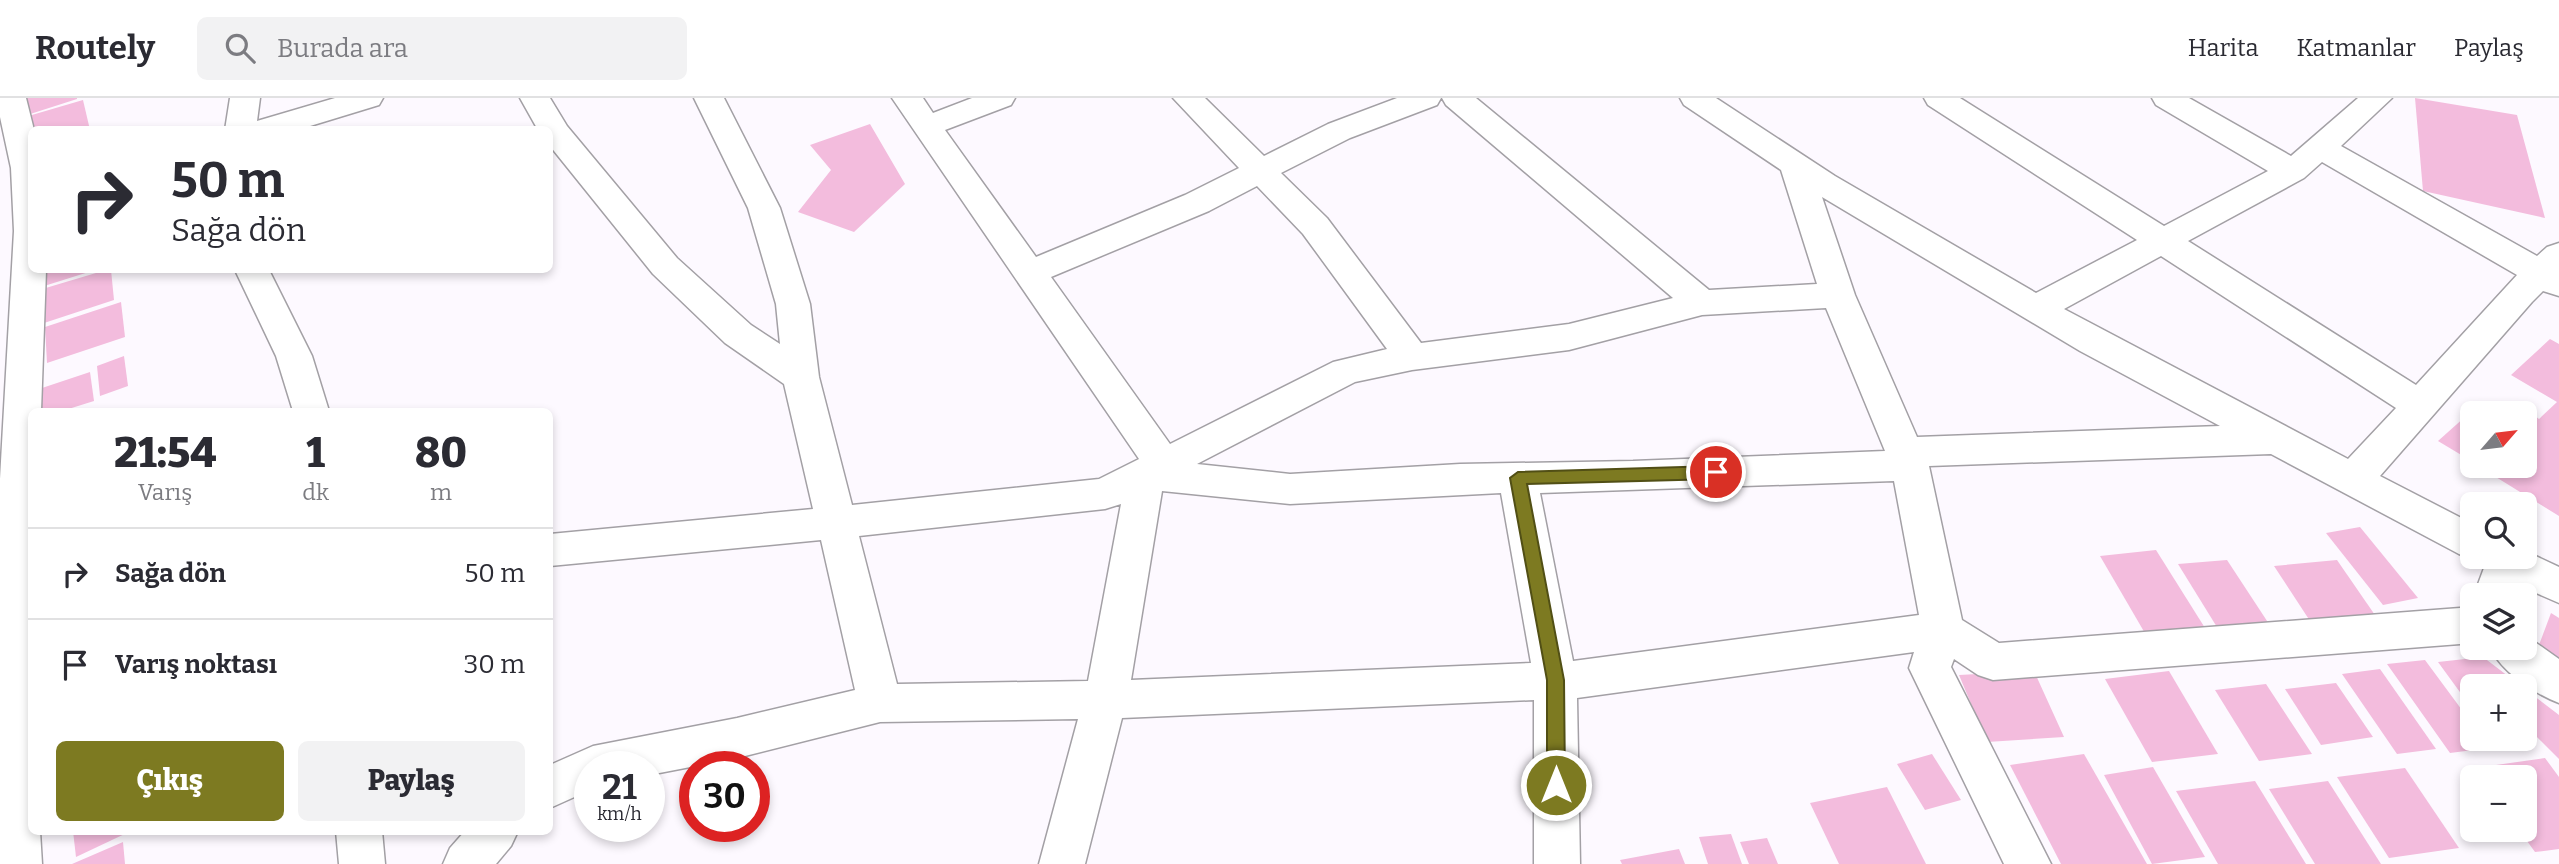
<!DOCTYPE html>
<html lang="tr">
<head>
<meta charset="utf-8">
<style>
	:root { --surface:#fff; --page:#f2f2f3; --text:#2b2b33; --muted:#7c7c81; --line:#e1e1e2; --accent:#7d7a21 }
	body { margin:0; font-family:Bitter,serif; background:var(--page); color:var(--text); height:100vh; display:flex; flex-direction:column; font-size:26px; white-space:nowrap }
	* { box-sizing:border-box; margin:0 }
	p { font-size:23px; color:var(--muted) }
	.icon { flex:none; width:38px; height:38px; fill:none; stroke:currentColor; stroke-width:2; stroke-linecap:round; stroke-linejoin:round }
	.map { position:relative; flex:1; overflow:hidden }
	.panel { position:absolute; left:28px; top:310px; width:525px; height:427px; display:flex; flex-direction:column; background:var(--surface); border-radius:10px; box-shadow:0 4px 10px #0003 }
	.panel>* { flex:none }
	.banner { position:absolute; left:28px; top:28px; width:525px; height:147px; border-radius:10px; box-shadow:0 4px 10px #0003; background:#fff; color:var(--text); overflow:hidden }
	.needle { width:46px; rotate:62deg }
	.tools { position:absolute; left:2460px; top:303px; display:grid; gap:14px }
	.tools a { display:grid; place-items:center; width:77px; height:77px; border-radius:10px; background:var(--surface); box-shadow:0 4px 10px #0003; font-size:35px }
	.speed { position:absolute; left:574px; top:653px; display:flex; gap:14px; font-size:35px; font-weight:700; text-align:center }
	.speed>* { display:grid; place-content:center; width:91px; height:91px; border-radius:50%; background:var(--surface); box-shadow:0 4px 10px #0003; line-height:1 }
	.speed small { font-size:18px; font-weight:400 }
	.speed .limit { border:10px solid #d22; background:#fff; color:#111 }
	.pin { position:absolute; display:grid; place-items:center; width:60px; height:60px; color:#fff; margin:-30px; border:4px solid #fff; border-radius:50%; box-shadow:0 2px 7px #0007 }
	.me { position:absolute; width:77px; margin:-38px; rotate:0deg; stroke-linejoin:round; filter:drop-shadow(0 0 5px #0008) }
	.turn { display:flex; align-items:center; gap:24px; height:147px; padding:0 28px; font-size:32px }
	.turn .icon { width:91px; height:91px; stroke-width:2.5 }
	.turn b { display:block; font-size:49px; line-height:60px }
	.eta { display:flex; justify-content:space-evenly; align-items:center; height:119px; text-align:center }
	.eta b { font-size:42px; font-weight:800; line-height:49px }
	.button { display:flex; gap:14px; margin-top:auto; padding:14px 28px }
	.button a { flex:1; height:80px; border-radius:10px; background:var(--accent); color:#fff; font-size:28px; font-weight:800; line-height:80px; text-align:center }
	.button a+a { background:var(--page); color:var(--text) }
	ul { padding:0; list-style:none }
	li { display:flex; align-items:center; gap:21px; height:91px; padding:0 28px; border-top:2px solid var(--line) }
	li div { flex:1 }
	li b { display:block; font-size:26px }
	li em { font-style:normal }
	header { display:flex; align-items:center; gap:42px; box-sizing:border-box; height:98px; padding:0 35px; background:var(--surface); border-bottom:2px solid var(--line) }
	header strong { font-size:33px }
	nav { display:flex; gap:38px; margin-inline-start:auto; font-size:24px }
	.search { width:490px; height:63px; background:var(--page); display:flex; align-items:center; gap:18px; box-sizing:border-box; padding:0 24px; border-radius:10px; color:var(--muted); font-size:26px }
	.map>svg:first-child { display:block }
</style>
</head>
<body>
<header>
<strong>Routely</strong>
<div class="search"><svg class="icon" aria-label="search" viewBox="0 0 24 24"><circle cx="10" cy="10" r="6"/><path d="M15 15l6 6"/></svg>Burada ara</div>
<nav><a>Harita</a><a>Katmanlar</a><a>Paylaş</a></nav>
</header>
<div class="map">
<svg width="2559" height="766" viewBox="0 0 2559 766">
	<rect width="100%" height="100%" fill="#fdf9ff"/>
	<g fill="#f3bcdd">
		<polygon points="20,0 77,0 77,1 24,18"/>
		<polygon points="2415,0 2517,17 2545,120 2423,93"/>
		<polygon points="83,2 90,32 32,32 25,19"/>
		<polygon points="870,26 905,86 854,134 798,114 831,72 810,47"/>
		<polygon points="47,172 95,172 41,189 40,174"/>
		<polygon points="106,172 111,172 114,202 41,226 39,192"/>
		<polygon points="121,204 125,239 47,265 45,229"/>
		<polygon points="2550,241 2559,246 2559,418 2478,368 2525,368 2525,327 2535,318 2539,321 2557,304 2511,277"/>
		<polygon points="124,258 128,288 100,298 97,268"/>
		<polygon points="90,274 94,303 62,313 41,313 39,291"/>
		<polygon points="2466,318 2473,322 2473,364 2438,343"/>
		<polygon points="2360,429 2418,500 2383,507 2326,435"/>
		<polygon points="2156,452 2205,530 2146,537 2100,458"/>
		<polygon points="2227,462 2271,529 2220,534 2178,466"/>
		<polygon points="2337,462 2377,520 2312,526 2274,468"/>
		<polygon points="2551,515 2559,520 2559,566 2539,547"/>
		<polygon points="2483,559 2521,588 2473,588 2473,612 2438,564"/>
		<polygon points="2425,562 2473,627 2473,640 2482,640 2489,650 2450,655 2387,566"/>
		<polygon points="2380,571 2436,651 2397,656 2342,576"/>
		<polygon points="2034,573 2064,639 1987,644 1959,577"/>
		<polygon points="2169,573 2218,656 2152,664 2105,581"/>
		<polygon points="2336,585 2373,639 2321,647 2285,591"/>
		<polygon points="2266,586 2312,656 2259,663 2215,592"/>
		<polygon points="2525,591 2559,617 2559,661 2535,637 2525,639"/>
		<polygon points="1932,656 1961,702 1925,712 1897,666"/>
		<polygon points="2084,656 2147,766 2061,766 2010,667"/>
		<polygon points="2545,660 2559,679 2559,751 2535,754 2519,732 2525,732 2525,679 2481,679 2475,670"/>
		<polygon points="2153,669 2205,759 2152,766 2104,677"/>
		<polygon points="2405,670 2459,750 2389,760 2337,679"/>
		<polygon points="2255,683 2306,766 2218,766 2176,693"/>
		<polygon points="2328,683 2381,766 2315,766 2269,691"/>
		<polygon points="1887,689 1926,766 1839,766 1810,705"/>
		<polygon points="73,733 131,733 76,759"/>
		<polygon points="1731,736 1742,766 1708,766 1699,739"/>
		<polygon points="1767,740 1778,766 1749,766 1740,744"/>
		<polygon points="123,744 125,766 72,766"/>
		<polygon points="1679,751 1685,766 1622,766 1620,762"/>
	</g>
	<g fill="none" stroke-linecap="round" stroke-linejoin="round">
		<defs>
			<g id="street">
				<polygon points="0,0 26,0 34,32 32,32 32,172 46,172 41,313 32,313 32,733 40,733 42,766 0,766 0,381 14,133 11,70 0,19"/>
				<polygon points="230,0 260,0 257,23 335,0 383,0 379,7 297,32 225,32"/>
				<path d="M520,0H550L567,28L677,160L751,227L780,246L776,206L748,110L694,0H724L780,110L810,206L819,279L852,407L1099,381L1139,361L892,0H923L933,15L972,0H1015L1011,7L945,32L1036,159L1185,97L1239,70L1173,0H1205L1264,58L1328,26L1397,0H1441L1437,7L1350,40L1281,75L1327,120L1421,245L1569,226L1673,200L1446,7L1442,0H1476L1709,192L1817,186L1781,72L1684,7L1680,0H1716L1835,78L2036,195L2137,142L1928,7L1924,0H1960L2164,128L2268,73L2156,7L2152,0H2189L2291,58L2358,0H2392L2341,48L2537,158L2547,149L2559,145V198L2543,193L2532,204L2380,378L2473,426V458H2525V453L2559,469V505L2518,487L2514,497H2474L2484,470L2478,460L2473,461L2459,456L2271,356L1929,368L1962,522L1999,545L2473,509V545L1993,582L1978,577L1954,561L1951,569L2051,766H2004L1909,570L1914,554L1577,600L1580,766H1534V602L1122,620L1085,766H1039L1078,621L880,624L737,660L649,677V668H590V692L550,710V667L593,648L737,620L855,592L821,442L550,468V436L813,411L784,286L725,245L653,176L550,48V32H538ZM2322,64L2517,177L2416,287L2188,143L2304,80ZM1257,88L1303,136L1387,251L1333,264L1170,346L1051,179L1209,113ZM1822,99L2080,253L2220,328L1917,339L1855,197ZM2161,158L2396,310L2348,361L2064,211ZM1826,210L1885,353L1633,363L1460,366L1290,376L1197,366L1355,284L1412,272L1569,252L1702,217ZM1894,383L1919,517L1573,563L1540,395ZM1162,393L1290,406L1501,395L1531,565L1131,582ZM1121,406L1088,583L897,586L859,438L1105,411Z"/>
				<polygon points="235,172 269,172 312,258 329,313 293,313 276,258"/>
				<path d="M2525,537L2559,561V605C2535,596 2500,573 2491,550H2525Z"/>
				<polygon points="336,733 382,733 385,766 339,766"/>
				<polygon points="465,733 518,733 511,748 496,766 443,766 450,750"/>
			</g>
		</defs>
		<use href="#street" stroke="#a3a0a5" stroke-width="3"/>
		<use href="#street" fill="#fff" fill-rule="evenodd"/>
	</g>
	<polygon fill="#7d7a21" stroke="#514f15" stroke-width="2" points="1716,368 1724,374 1716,381 1527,386 1564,582 1565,687 1562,693 1556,696 1549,693 1547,687 1547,582 1510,380 1518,374"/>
</svg>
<div class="tools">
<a><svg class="needle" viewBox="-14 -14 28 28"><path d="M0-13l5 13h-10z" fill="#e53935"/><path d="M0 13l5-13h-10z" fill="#7c7c81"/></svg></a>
<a><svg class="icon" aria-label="search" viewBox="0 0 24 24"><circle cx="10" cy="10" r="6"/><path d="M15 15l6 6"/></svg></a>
<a><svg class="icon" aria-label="layers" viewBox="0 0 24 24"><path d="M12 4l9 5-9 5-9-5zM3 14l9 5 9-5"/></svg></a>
<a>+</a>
<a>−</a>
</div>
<div class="speed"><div>21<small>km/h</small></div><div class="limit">30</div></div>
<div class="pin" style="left:1716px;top:374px;background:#d93025"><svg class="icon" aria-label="arrive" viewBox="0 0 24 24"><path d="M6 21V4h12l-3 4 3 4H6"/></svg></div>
<svg class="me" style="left:1556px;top:687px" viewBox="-20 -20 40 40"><circle r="17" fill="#7d7a21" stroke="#fff" stroke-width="3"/><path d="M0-11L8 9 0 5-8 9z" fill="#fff"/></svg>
<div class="banner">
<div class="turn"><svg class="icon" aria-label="right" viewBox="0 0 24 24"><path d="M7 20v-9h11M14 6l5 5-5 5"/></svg><div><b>50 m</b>Sağa dön</div></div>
</div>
<section class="panel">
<div class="eta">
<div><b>21:54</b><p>Varış</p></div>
<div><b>1</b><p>dk</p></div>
<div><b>80</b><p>m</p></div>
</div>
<ul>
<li><svg class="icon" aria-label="right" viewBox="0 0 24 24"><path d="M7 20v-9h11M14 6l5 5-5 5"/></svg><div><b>Sağa dön</b></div><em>50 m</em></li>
<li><svg class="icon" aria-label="arrive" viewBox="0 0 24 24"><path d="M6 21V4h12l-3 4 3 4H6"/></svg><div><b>Varış noktası</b></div><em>30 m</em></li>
</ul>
<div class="button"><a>Çıkış</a><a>Paylaş</a></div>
</section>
</div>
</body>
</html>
